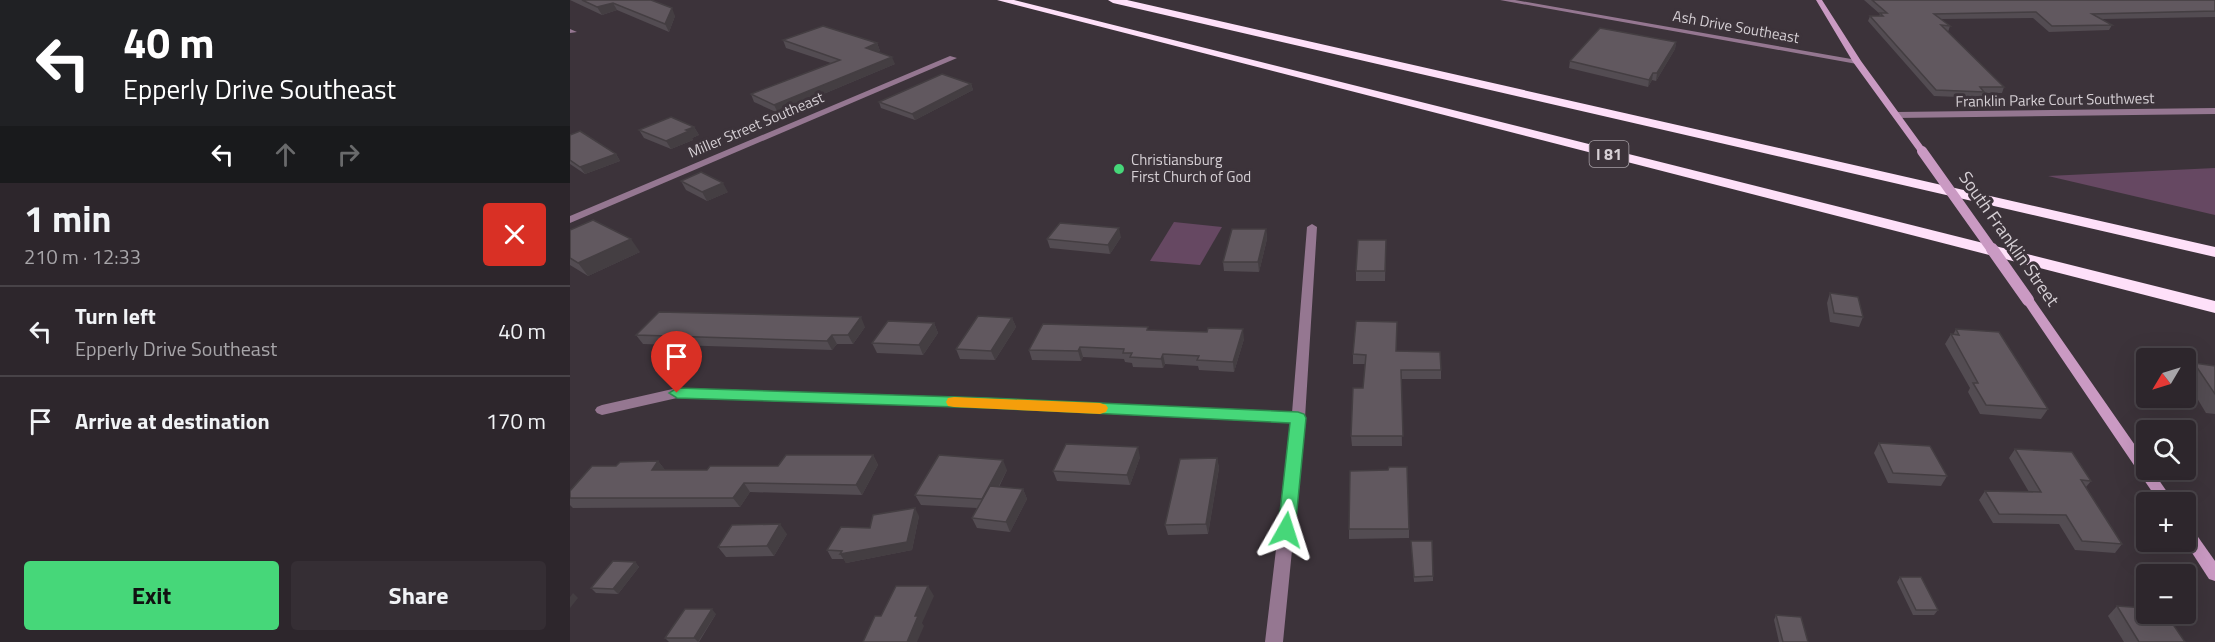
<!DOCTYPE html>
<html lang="en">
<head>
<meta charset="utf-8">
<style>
	:root { --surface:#2d262c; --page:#352e34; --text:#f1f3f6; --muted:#a7a5a9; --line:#484348; --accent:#46d779 }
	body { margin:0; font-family:"Titillium Web",sans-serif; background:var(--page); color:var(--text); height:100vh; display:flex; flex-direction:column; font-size:22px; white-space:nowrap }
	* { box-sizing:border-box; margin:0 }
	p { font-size:20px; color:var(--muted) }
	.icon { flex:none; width:33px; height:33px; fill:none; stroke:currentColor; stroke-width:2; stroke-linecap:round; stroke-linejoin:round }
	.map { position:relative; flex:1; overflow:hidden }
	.drawer { display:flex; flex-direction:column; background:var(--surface); width:570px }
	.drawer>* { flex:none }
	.banner { background:#202124; color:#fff; overflow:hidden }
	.needle { width:39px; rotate:232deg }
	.tools { position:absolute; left:1566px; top:348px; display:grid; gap:12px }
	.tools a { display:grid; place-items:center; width:60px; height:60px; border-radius:6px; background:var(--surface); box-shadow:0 6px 24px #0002,0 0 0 2px var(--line); font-size:30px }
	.pin { position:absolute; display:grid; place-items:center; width:51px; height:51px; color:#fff; margin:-62px -26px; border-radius:50% 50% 50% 0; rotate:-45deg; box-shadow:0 0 6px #0007 }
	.pin .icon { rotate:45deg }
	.me { position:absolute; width:66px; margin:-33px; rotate:6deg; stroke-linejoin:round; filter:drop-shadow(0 0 4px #0008) }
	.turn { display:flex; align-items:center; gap:21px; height:126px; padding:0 24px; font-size:27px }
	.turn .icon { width:78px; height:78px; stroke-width:2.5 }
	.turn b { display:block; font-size:42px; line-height:51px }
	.lanes { display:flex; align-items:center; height:57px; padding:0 24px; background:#0003; justify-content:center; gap:30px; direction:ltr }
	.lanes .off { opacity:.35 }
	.round { display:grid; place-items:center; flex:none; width:63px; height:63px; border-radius:6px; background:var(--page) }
	.head { display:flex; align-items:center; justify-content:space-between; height:102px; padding:0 24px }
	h1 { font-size:36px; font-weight:700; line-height:45px }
	.primary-button { display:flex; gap:12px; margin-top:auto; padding:12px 24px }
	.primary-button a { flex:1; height:69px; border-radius:6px; background:var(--accent); color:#111; font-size:24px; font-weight:700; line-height:69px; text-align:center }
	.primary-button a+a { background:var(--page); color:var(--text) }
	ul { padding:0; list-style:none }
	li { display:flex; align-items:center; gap:18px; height:90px; padding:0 24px; border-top:2px solid var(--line) }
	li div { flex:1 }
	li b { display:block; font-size:22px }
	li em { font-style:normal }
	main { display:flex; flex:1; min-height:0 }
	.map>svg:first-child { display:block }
</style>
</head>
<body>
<main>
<section class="drawer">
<div class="banner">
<div class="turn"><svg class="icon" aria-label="left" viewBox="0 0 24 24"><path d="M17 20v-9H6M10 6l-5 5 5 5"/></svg><div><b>40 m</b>Epperly Drive Southeast</div></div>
<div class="lanes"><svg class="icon" aria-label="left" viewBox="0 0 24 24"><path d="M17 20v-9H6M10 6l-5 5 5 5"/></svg><svg class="icon off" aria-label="ahead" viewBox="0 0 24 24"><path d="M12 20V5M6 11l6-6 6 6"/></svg><svg class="icon off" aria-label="right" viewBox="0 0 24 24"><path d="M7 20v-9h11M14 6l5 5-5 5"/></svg></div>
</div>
<div class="head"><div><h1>1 min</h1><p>210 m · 12:33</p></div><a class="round" style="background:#d93025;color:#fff"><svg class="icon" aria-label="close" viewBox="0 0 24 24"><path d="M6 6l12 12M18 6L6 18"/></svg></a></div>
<ul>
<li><svg class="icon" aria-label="left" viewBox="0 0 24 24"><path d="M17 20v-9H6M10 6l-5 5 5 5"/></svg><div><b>Turn left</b><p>Epperly Drive Southeast</p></div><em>40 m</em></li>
<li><svg class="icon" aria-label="arrive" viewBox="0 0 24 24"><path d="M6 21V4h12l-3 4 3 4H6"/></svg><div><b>Arrive at destination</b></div><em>170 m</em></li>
</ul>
<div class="primary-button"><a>Exit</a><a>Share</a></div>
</section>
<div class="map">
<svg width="1645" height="642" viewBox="0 0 1645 642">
	<rect width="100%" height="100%" fill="#3c333a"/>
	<g fill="#664862">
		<polygon points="1645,168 1645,215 1478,176"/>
		<polygon points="604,222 652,227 630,265 580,261"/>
	</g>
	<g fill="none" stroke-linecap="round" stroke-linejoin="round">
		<g fill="#957791" fill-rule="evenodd">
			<polygon points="930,0 945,0 1287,60 1291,62 1287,64"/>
			<polygon points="0,29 7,32 0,33"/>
			<polygon points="380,56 387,58 0,223 0,216"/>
			<polygon points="1645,108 1645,114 1326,118 1322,115 1326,112"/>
			<polygon points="742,224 747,227 735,418 713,642 695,642 721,423 419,408 107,398 32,415 27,413 25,410 27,407 32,405 107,388 419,398 722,413 737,227"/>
		</g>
		<g fill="#ca9ac3" fill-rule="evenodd">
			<polygon points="1246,0 1252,0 1291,61 1355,149 1355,153 1349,153 1283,62"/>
			<polygon points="1458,296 1462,297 1576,461 1576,470 1582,470 1604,502 1589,502 1452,300"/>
			<polygon points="1616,525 1621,527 1645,561 1645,581 1639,579 1615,542"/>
		</g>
		<g fill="#fee0f9" fill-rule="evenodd">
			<polygon points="427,0 444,0 1645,301 1645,313"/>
			<polygon points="538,0 557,0 1645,247 1645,257 543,3"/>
		</g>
		<polyline stroke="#ca9ac3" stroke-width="10" points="1352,151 1423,251"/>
		<polyline stroke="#ca9ac3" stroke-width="12" points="1422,249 1458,300"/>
	</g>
	<g fill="#534c52">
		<polygon points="0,0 81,0 105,16 99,32 47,10 32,15"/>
		<polygon points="1294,0 1645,0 1645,17 1532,19 1542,25 1539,30 1479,32 1463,18 1371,19 1380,26 1378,32 1434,87 1432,93 1414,93 1412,98 1364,96 1298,21 1300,16 1309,16 1310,14"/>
		<polygon points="213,40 307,43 310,51 308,52 325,64 208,113 184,102 181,94 261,63 216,48"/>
		<polygon points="1106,42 1105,49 1086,81 1082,80 1078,87 999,68 1000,61"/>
		<polygon points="401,84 403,90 345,120 311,108 309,102"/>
		<polygon points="124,127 129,135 122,138 123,140 101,149 74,138 69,130"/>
		<polygon points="0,135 46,154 50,161 15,174 0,164"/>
		<polygon points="111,181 158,192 137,201 116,190"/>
		<polygon points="696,229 697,239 689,272 654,271 653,262"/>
		<polygon points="0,230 70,252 18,276 0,265"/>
		<polygon points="551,237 540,254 480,248 477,239"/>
		<polygon points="816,240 815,281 786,281 786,271"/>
		<polygon points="1260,293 1293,317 1289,327 1260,322 1257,303"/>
		<polygon points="442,318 446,327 425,360 390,359 386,349"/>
		<polygon points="827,322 826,351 871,370 871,379 831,379 832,446 782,446 781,436 793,388 795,364 783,364 783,354"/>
		<polygon points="364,323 368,333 353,355 307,353 302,343"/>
		<polygon points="295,327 283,344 267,344 262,350 73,344 66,335"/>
		<polygon points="578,327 578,330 674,339 664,372 629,370 628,366 595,364 593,368 563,367 562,363 555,362 554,359 513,357 511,361 462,360 459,350"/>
		<polygon points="1386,329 1478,409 1471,419 1410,414 1398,392 1400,388 1375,344 1381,334 1383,335"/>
		<polygon points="1624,363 1645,366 1645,414 1636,413 1616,380 1616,375"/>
		<polygon points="1309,443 1377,476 1371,486 1318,483 1304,453"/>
		<polygon points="1445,449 1521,481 1516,487 1552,544 1545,553 1505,550 1489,524 1423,523 1409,500 1415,491 1459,492 1439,458"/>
		<polygon points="303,455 308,465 292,495 180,492 170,507 3,508 0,505 0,491 88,461 95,470 137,470 208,466"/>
		<polygon points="570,457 560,485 487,481 483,471"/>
		<polygon points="647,458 649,468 638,534 598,535 595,525"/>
		<polygon points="437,470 429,487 453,489 457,499 440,532 407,528 402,518 407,508 351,505 345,495"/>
		<polygon points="349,516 342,550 276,563 274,559 262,559 257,550 300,528"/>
		<polygon points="779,529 839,529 839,538 779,539"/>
		<polygon points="217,534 204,556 156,557 148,547"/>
		<polygon points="841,541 863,576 863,581 844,582"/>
		<polygon points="65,562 69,567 48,594 26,593 21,588"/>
		<polygon points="1330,577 1368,610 1364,615 1343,615 1327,582"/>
		<polygon points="1547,606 1615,642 1554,642 1538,616"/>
		<polygon points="146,614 129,642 99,642 95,638"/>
		<polygon points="1206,615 1238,642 1209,642 1204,620"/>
	</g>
	<g fill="#443e42">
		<polygon points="43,3 47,10 32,15 27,7"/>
		<polygon points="102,8 105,16 99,32 95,24"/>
		<polygon points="1106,42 1105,49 1086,81 1087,73"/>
		<polygon points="307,43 310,51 299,55 296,48"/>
		<polygon points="322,57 325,64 208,113 204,105"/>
		<polygon points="1083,73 1082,80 1078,87 1079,80"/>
		<polygon points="401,84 403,90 345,120 342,114"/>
		<polygon points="124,127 129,135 122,138 123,140 101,149 96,141 116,130"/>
		<polygon points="46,154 50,161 15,174 10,167"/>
		<polygon points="153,183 158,192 137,201 132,192"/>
		<polygon points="549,228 551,237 540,254 538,245"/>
		<polygon points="696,229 697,239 689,272 688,262"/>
		<polygon points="61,239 70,252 18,276 8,263"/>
		<polygon points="291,317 295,327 283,344 278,335"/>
		<polygon points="442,318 446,327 425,360 421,351"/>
		<polygon points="364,323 368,333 353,355 349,345"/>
		<polygon points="673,329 674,339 664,372 663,362"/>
		<polygon points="262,335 267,344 262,350 257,341"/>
		<polygon points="510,347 513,357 511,361 508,351"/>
		<polygon points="593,354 595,364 593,368 591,359"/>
		<polygon points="568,447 570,457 560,485 557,475"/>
		<polygon points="303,455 308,465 292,495 286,485"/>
		<polygon points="647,458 649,468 638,534 636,524"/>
		<polygon points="433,460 437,470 417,509 412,499"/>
		<polygon points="88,461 96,471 82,470"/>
		<polygon points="174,483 180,492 170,507 163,498"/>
		<polygon points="453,489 457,499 440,532 436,522"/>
		<polygon points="345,508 349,516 342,550 276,563 270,554"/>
		<polygon points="210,524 217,534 204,556 197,546"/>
		<polygon points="65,562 69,567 48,594 43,589"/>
		<polygon points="358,586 364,596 352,623 354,626 347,642 337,642 345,616"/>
		<polygon points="3,593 8,598 0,608 0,597"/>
		<polygon points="142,609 146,614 128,642 124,638"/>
	</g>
	<g fill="#61585f" stroke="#443e42" stroke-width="1.5">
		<polygon points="12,0 81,0 102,8 95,24 43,3 27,7"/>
		<polygon points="1302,0 1645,0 1645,11 1522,14 1542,25 1482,26 1466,12 1364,14 1380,26 1371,25 1434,87 1410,87 1414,92 1366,90 1300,16 1313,16 1310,13 1317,13"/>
		<polygon points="253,26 307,43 296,48 322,57 204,105 181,94 270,60 213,40"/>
		<polygon points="1030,28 1106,42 1087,73 1083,73 1079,80 1000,61"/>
		<polygon points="372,74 401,84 342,114 309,102"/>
		<polygon points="101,117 124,127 116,130 119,131 96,141 69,130"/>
		<polygon points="10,131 46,154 10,167 0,160 0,135"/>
		<polygon points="131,172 153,183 132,192 111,181"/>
		<polygon points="23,220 61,239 8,263 0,258 0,230"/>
		<polygon points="490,223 549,228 538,245 477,239"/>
		<polygon points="662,229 696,229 688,262 653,262"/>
		<polygon points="788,240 816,240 815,271 786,271"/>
		<polygon points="1260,293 1288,297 1293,317 1264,313"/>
		<polygon points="89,312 291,317 278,335 262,335 257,341 66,335"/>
		<polygon points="408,316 442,318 421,351 386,349"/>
		<polygon points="318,321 364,323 349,345 302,343"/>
		<polygon points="786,321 827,322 826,351 870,352 871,370 831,370 833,436 781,436 783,388 793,388 796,355 783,354"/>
		<polygon points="473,324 578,327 577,330 637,332 638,328 673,329 663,362 627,360 629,356 593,354 591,359 560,357 562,353 553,353 554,349 510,347 508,351 459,350"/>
		<polygon points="1386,329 1429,332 1478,409 1416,405 1403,383 1408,383 1381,334 1389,335"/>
		<polygon points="1624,363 1645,366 1645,394"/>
		<polygon points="1309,443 1360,446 1377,476 1323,473"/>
		<polygon points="496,444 568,447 557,475 483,471"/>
		<polygon points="1445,449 1502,452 1521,481 1511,480 1552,544 1512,541 1496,515 1429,514 1415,491 1471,492"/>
		<polygon points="216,455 303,455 286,485 174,483 163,498 0,498 0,491 22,466 46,466 50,462 88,461 82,470 137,470 140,466 208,466"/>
		<polygon points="369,455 433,460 412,499 345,495"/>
		<polygon points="647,458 636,524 595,525 610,459"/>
		<polygon points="819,467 837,467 839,529 779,529 780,471 818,470"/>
		<polygon points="420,486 453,489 436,522 402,518"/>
		<polygon points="345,508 337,542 270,554 272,551 257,550 271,527 300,528 303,515"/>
		<polygon points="210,524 197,546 148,547 162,525"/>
		<polygon points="841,541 862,541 863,576 844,577"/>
		<polygon points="43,561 65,562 43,589 21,588"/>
		<polygon points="1330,577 1351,577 1368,610 1346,610"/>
		<polygon points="326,586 358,586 345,616 348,616 337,642 293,642 305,616 311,616"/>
		<polygon points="1547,606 1576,608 1576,614 1596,614 1615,642 1569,642"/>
		<polygon points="115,609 142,609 124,638 95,638"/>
		<polygon points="1206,615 1231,617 1238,642 1213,642"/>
	</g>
	<polygon fill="#46d779" stroke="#2e8c4f" stroke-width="1.5" points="107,388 419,398 728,412 734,414 736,418 725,530 722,535 716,537 710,535 708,530 720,423 419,408 107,398 99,393"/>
	<polygon fill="#f59e0b" points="384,397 530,403 536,405 538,408 536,412 530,414 384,407 378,406 376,402 378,398"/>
	<circle fill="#46d779" stroke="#3c333a" stroke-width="2" cx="549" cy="169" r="6"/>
	<g text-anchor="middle" stroke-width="6" stroke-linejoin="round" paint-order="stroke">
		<g font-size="15" fill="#d5cfd4" stroke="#3c333a">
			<text transform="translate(1166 27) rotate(10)" y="5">Ash Drive Southeast</text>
			<text transform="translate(1485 100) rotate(-1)" y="5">Franklin Parke Court Southwest</text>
			<text transform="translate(186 125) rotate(-23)" y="5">Miller Street Southeast</text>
		</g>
		<g font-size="15" fill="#d5cfd4" stroke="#3c333a" text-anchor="start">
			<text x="561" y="165">Christiansburg<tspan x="561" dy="17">First Church of God</tspan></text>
		</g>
		<rect fill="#3c333a" stroke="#a7a0a6" stroke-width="1.5" x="1019.5" y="141" width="39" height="26" rx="4.5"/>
		<g font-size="16" font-weight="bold" fill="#d5cfd4">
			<text x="1039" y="160">I 81</text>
		</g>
		<g font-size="18" fill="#d5cfd4" stroke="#3c333a">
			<text transform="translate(1439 239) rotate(55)" y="6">South Franklin Street</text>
		</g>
	</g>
</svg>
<div class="tools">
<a><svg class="needle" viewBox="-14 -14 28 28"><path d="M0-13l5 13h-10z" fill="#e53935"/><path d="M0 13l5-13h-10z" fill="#a7a5a9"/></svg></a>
<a><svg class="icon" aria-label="search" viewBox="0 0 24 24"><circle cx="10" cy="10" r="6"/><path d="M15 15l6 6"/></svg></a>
<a>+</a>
<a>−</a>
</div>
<div class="pin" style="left:107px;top:393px;background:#d93025"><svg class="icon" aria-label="arrive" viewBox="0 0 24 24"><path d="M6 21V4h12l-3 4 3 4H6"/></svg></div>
<svg class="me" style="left:716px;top:530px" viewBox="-20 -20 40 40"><path d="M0-17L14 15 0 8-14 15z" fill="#46d779" stroke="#fff" stroke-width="4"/></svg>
</div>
</main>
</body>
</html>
